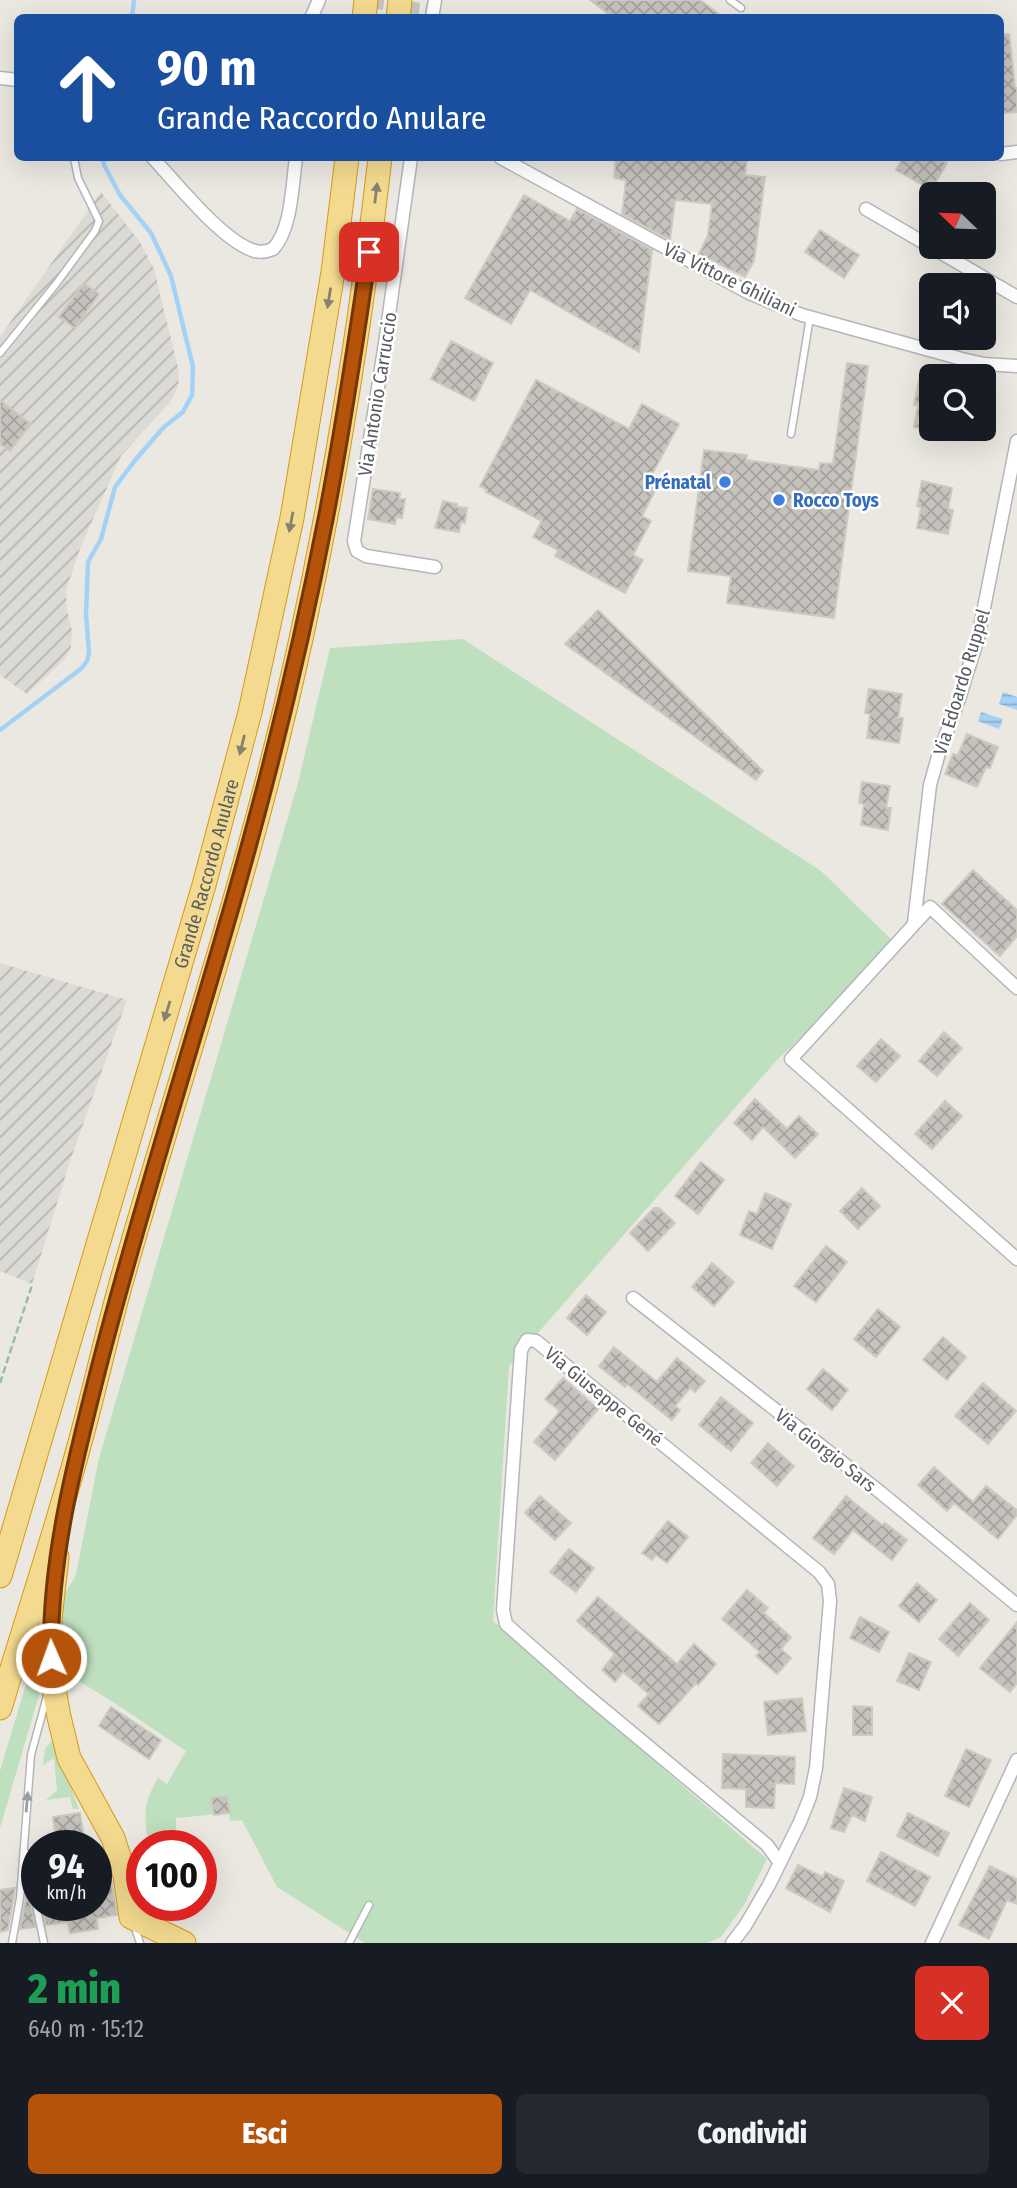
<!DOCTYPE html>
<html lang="it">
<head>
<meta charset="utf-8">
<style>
	:root { --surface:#171b24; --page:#242831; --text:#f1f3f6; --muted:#9ea1a6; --accent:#b45309 }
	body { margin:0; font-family:"Fira Sans Condensed",sans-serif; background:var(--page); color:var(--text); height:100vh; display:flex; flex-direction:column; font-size:26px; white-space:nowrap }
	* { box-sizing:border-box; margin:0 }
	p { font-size:23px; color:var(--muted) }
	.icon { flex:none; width:38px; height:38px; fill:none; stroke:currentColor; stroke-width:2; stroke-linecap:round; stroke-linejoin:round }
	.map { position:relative; height:1943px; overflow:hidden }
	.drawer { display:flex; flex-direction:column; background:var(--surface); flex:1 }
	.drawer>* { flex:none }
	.top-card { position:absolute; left:14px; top:14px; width:990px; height:147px; border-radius:10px; box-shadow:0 7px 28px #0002; background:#1a4fa0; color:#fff; overflow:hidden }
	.needle { width:46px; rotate:293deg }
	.tools { position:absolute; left:919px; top:182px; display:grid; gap:14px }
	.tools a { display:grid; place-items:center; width:77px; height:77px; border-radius:10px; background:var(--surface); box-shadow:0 7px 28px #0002; font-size:35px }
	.speed { position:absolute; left:21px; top:1830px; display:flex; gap:14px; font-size:35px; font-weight:700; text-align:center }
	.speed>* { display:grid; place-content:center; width:91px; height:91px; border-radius:50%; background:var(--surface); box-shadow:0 7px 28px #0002; line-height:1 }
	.speed small { font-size:18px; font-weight:400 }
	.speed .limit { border:10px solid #d22; background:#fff; color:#111 }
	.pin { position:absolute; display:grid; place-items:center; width:60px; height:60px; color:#fff; margin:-30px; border-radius:14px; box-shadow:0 4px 10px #0006 }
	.me { position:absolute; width:77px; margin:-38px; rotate:358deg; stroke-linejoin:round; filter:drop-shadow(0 0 5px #0008) }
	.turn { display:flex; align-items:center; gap:24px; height:147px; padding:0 28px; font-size:32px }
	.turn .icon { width:91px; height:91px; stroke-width:2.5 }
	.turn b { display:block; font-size:49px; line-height:60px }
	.round { display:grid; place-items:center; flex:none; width:74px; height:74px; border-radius:10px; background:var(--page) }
	.summary { display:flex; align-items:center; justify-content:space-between; height:119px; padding:0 28px }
	h1 { font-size:42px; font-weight:800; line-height:52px; color:#1e9e55 }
	.primary-button { display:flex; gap:14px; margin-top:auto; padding:14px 28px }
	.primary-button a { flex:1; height:80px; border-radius:10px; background:var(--accent); color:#fff; font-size:28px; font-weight:800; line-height:80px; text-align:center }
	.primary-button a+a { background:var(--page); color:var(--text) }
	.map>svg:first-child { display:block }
</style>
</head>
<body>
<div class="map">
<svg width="1017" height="1943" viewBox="0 0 1017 1943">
	<defs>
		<pattern id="industrial-furrows" width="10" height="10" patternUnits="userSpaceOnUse" patternTransform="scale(1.75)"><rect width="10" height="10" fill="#dcdad5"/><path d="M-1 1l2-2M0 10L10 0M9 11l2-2" fill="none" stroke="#b5b4b0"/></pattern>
		<pattern id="water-rules" width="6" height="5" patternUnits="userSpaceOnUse" patternTransform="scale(1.75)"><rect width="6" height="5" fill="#a4d2f7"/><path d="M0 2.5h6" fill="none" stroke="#89aecb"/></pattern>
		<pattern id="building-cross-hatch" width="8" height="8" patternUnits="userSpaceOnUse" patternTransform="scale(1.75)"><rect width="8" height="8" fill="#c6c3be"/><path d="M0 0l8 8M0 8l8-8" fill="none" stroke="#a4a29e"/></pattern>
	</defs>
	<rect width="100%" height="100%" fill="#eae8e0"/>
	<g fill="url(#industrial-furrows)">
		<polygon points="101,192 140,242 154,269 179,372 178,386 171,401 121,456 81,546 69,581 66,592 67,610 72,631 71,647 63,661 27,694 0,675 0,337"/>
		<polygon points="0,963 127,1000 70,1161 32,1284 0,1271"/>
	</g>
	<g fill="#bee0be">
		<path d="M463,639L821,871L897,945L777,1060L509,1366L493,1621L767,1859L744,1905L721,1937L707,1943H365L277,1887L242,1820L230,1821L229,1813L176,1818V1831L171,1846H149C144,1816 142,1806 158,1778L167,1784L186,1751L113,1702L77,1680L64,1692L50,1619L76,1575L99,1458L298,783L330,648Z"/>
		<polygon points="42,1631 44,1678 0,1828 0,1771"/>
		<polygon points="53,1740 79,1809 73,1809 70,1797 46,1800 57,1790 54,1758 43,1765 45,1749"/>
		<path d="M159,1906H185V1912L174,1921C164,1918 161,1916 159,1906Z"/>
	</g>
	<g fill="url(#water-rules)">
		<polygon points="1003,692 1017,697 1017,710 999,704"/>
		<polygon points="981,712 1003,719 999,729 978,721"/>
	</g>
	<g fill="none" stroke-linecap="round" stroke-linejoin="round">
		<g stroke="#a4d2f7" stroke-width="4.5">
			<polyline points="132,18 134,0"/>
			<polyline points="0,730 82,668 87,661 89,652 86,614 88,562 101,539 115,487 136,459 164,427 183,412 192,395 193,367 171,276 151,233 120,195 104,165 103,158"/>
		</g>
	</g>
	<g fill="url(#building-cross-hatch)" stroke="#cecabf" stroke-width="2">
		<polygon points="590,0 700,0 724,18 614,18"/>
		<polygon points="1001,34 1009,34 1015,88 1017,88 1017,112 1001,113"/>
		<polygon points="616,158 747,158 745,175 765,177 754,261 745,277 699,254 708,235 712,204 675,200 670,240 622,214 626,180 614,178"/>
		<polygon points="903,158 937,158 947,163 931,190 896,170"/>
		<polygon points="524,195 570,221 577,209 652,250 639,352 530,290 511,324 465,298"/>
		<polygon points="820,230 859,255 844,278 805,252"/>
		<polygon points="84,283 99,294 75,328 59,317"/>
		<polygon points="451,341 493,363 474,401 431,379"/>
		<polygon points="847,363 868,366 834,618 727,603 731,576 688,571 704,450 747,455 746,460 819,470 820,463 833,464"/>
		<polygon points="536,380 629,429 642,404 679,424 649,480 658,485 642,516 651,521 633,555 643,560 625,593 555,556 558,550 533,537 542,521 486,492 487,490 480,486"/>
		<polygon points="919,380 931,383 931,431 914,427 918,405 914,405"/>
		<polygon points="0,400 31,424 10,451 0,444"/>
		<polygon points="922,481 952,488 948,509 953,510 948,534 917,528 921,507 917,506"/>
		<polygon points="373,489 400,493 399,499 405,499 402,518 396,517 395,524 368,519"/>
		<polygon points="443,501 457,504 457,507 467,508 465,523 461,522 459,532 435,528"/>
		<polygon points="598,610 763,771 756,780 565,644"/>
		<polygon points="869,689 902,694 898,718 903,718 899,743 867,738 870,714 865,713"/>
		<polygon points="967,734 998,747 990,768 986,767 977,787 945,774 953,754 958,755"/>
		<polygon points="862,782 890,786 886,808 891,808 888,830 861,825 864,804 859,803"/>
		<polygon points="973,870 1017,910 1017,936 1000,956 942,904"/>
		<polygon points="944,1032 962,1048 937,1076 919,1061"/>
		<polygon points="881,1039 900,1056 876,1082 857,1066"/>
		<polygon points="755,1099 787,1129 799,1116 818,1134 795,1158 763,1127 752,1140 734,1123"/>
		<polygon points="945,1101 962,1116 932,1149 915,1134"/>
		<polygon points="701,1162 724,1180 698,1214 675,1196"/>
		<polygon points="862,1188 880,1206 858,1229 840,1211"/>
		<polygon points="765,1193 791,1204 772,1249 740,1235 749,1211 757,1214"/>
		<polygon points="654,1208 659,1208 675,1223 648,1251 630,1233"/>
		<polygon points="826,1246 847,1262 816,1302 794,1286"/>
		<polygon points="712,1263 734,1282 714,1306 692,1287"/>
		<polygon points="586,1295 606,1312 587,1335 567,1318"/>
		<polygon points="878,1309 900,1327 876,1357 854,1339"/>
		<polygon points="943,1337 966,1357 947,1380 923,1360"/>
		<polygon points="614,1347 657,1382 677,1358 705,1381 695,1392 690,1388 675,1406 680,1410 672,1420 627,1384 625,1387 599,1366"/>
		<polygon points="823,1369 848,1390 832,1410 807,1389"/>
		<polygon points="563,1378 598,1409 555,1460 534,1442 560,1411 545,1399"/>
		<polygon points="983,1383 1016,1411 988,1444 955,1416"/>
		<polygon points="721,1397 753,1423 731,1451 699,1425"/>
		<polygon points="768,1443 794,1466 777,1486 751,1463"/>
		<polygon points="934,1467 973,1502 986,1486 1017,1510 1017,1515 998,1539 954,1503 947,1511 918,1485"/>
		<polygon points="540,1496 571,1523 555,1540 525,1513"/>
		<polygon points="846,1496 882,1525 885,1523 907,1540 892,1560 853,1530 834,1554 813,1538"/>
		<polygon points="668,1521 688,1537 667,1563 656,1555 652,1560 642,1553"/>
		<polygon points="569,1549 594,1568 576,1592 550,1572"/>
		<polygon points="917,1583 937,1600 919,1622 899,1606"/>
		<polygon points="747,1590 768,1608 764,1613 791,1637 781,1649 791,1658 777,1674 756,1656 760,1652 722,1619"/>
		<polygon points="598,1597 677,1664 694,1644 716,1664 698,1685 696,1683 659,1724 638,1706 649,1694 623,1672 615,1682 602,1670 615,1654 577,1621"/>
		<polygon points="970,1603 989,1620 958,1656 939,1639"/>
		<polygon points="860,1617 889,1632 879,1652 850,1638"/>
		<polygon points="1017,1622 1017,1683 1010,1692 980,1668"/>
		<polygon points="909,1653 931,1662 919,1690 897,1681"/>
		<polygon points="802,1698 806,1731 768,1735 764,1702"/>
		<polygon points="853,1706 872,1707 872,1735 853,1735"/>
		<polygon points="111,1707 161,1740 149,1759 99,1726"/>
		<polygon points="966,1749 991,1760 969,1807 945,1796"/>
		<polygon points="723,1754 795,1757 794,1784 775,1783 774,1808 746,1807 746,1789 722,1788"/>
		<polygon points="844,1788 872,1797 865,1821 852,1815 844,1832 831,1828"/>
		<polygon points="227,1796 230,1813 214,1815 211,1798"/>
		<polygon points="80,1813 85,1846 57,1846 53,1817"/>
		<polygon points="908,1813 949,1833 938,1856 897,1836"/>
		<polygon points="881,1852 930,1877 915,1906 867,1881"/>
		<polygon points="798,1865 823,1877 825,1872 844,1881 830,1912 786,1888"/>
		<polygon points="990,1866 1017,1879 1017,1904 1007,1900 989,1939 959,1925"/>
		<polygon points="110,1874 117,1915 96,1918 98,1929 70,1933 68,1922 46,1925 42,1906 96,1906 96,1876"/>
		<polygon points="27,1887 35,1927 20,1929 26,1899"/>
		<polygon points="15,1888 8,1930 0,1932 0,1890"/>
	</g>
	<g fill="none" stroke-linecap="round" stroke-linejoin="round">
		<polyline stroke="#c6c5c0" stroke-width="12" stroke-dasharray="12 6" stroke-linecap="butt" points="354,0 429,10"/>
		<defs>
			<g id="service">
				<polyline points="730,0 741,8"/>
				<polyline points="0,353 56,284 95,231 99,221 78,178 74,158"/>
				<polyline points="791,434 810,317"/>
				<polyline points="25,1852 44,1943"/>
				<polyline points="134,1925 140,1943"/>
				<polyline points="12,1943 20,1898 31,1755 47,1696"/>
				<polyline points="349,1943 369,1905"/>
			</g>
			<g id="minor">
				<polyline points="311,18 319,0"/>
				<polyline points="432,18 435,0"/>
				<polyline points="0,78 18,80"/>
				<polyline points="1001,154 1017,152"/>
				<path d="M153,158C176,183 221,239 252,250C259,253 266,252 273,249C292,229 292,185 296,158"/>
				<polyline points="411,158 385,343 354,541 357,551 366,556 435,567"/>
				<polyline points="501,158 749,293 802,315 962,359 984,364 1017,366"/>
				<polyline points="866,209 1017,297"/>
				<polyline points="914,923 930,785 939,753 959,699 978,638 1017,441"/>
				<polyline points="1017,988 930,907 791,1059 1017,1259"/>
				<polyline points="633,1298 880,1492 1017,1605"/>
				<polyline points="732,1943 745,1926 769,1885 800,1822 810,1797 816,1768 830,1601 828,1584 819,1572 536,1341 527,1340 521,1350 503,1610 506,1624 583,1692 767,1845 780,1863"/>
				<polyline points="932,1943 1017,1760"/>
			</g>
			<g id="motorway">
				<polyline points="364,18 366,0"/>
				<polyline points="398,18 400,0"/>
				<polyline points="57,1557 50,1619 52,1678 59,1717 69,1758 113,1838 125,1875 131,1917 184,1943"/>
				<path id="s1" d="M0,1576L204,885L250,712L292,518L333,272L347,158"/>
				<path d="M0,1708C26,1621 55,1534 79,1446C94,1392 106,1337 121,1283C169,1113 225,945 269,774C321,571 356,365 380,158"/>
			</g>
		</defs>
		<use href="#service" stroke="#b3b6ba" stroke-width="9"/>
		<use href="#minor" stroke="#b3b6ba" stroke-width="15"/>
		<use href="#motorway" stroke="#d79a14" stroke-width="25"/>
		<polyline stroke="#97bea2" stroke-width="2.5" stroke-dasharray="7 3.5" stroke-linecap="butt" points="0,1383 32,1285"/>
		<use href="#service" stroke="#fff" stroke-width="6"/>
		<use href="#minor" stroke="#fff" stroke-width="12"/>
		<use href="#motorway" stroke="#f3da8f" stroke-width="23"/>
	</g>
	<defs><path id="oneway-solid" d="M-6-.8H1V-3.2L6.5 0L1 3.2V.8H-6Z" transform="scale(1.75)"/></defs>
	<g fill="#87826e">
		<use href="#oneway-solid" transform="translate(376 193) rotate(-83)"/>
		<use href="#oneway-solid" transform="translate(329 298) rotate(99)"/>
		<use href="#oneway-solid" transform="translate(291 522) rotate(101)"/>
		<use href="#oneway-solid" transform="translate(242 745) rotate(104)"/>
		<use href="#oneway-solid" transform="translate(167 1011) rotate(107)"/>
	</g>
	<use fill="#9b9da0" href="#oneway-solid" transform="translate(27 1802) rotate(-85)"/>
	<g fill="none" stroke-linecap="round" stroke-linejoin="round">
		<defs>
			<path id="route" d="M51,1658C49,1557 76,1457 101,1359C137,1221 180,1084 220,947C262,805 298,662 326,517C343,429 356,341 369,252"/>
		</defs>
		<use href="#route" stroke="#753606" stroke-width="18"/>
		<use href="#route" stroke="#b45309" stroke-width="12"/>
	</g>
	<g fill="#3f7fe0" stroke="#fff" stroke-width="2.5">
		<circle cx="725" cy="482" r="7"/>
		<circle cx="779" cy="500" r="7"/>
	</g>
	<g text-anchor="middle" stroke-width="5" stroke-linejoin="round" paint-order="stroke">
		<g font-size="19" fill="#595c60" stroke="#fff">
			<text transform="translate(730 279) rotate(26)" y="7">Via Vittore Ghiliani</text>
			<text transform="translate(377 394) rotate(-81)" y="7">Via Antonio Carruccio</text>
			<text transform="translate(961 682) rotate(-73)" y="7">Via Edoardo Ruppel</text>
			<text dy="7" stroke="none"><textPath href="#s1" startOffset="732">Grande Raccordo Anulare</textPath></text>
			<text transform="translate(604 1396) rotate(39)" y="7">Via Giuseppe Gené</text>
			<text transform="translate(826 1450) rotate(38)" y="7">Via Giorgio Sars</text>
		</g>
		<g font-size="19" font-weight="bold" fill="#366cbe" stroke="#fff" text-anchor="end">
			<text x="711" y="489">Prénatal</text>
			<text x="793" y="507" text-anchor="start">Rocco Toys</text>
		</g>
	</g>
</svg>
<div class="tools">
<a><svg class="needle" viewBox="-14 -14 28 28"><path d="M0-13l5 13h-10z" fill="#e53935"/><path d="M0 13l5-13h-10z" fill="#9ea1a6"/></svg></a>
<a><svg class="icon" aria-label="sound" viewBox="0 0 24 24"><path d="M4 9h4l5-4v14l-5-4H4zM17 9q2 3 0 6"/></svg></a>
<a><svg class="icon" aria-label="search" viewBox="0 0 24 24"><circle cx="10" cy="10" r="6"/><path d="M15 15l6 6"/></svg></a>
</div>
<div class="speed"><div>94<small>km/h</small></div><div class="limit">100</div></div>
<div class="pin" style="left:369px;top:252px;background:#d93025"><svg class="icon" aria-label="arrive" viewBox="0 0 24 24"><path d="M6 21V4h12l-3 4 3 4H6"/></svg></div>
<svg class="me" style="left:51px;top:1658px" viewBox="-20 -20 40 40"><circle r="17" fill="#b45309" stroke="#fff" stroke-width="3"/><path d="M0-11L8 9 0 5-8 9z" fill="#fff"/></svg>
<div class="top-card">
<div class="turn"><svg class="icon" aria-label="ahead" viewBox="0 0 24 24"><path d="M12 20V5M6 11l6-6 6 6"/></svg><div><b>90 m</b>Grande Raccordo Anulare</div></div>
</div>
</div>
<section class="drawer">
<div class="summary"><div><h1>2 min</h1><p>640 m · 15:12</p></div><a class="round" style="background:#d93025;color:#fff"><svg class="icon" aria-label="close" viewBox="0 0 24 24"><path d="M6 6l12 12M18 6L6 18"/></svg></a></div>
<div class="primary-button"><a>Esci</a><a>Condividi</a></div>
</section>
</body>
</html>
